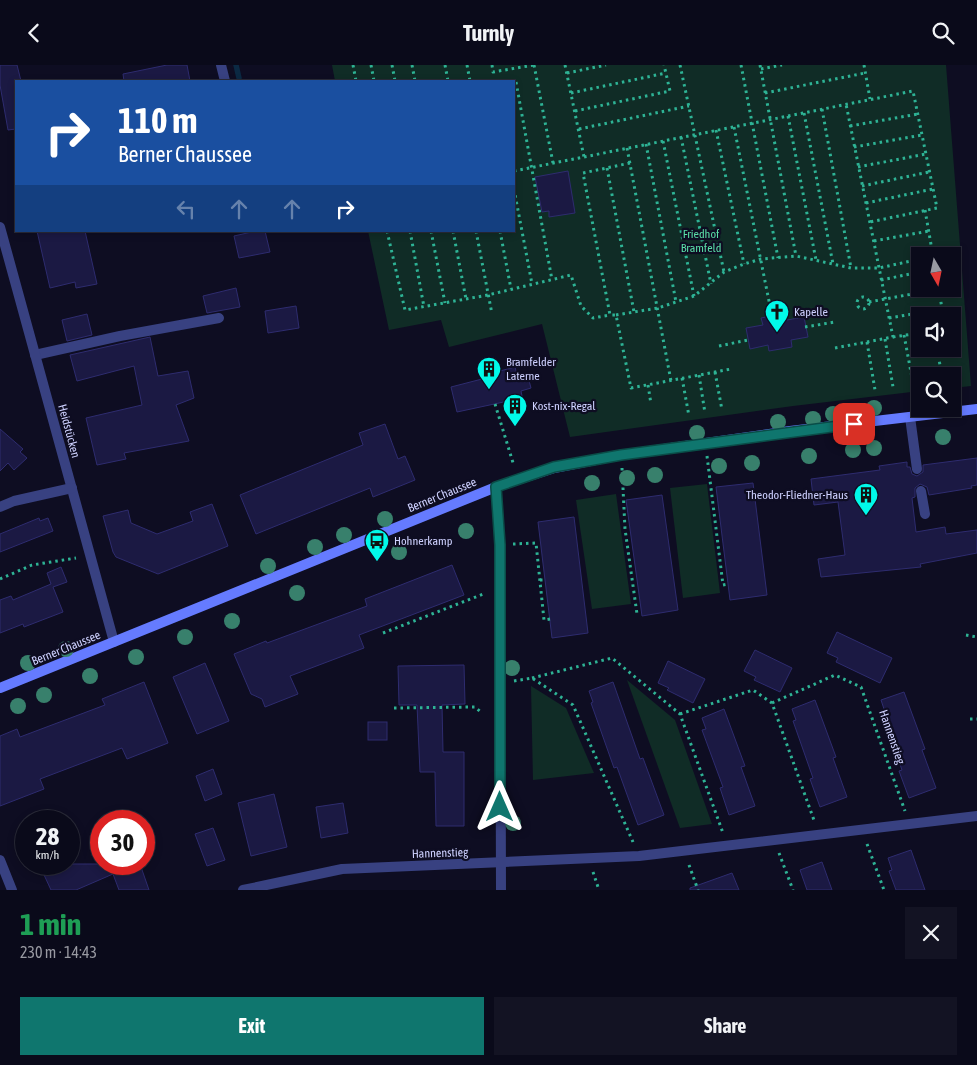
<!DOCTYPE html>
<html lang="en">
<head>
<meta charset="utf-8">
<style>
	:root { --surface:#0a0a1a; --page:#131323; --text:#f1f3f6; --muted:#999aa2; --line:#2a2b39; --accent:#0f766e }
	body { margin:0; font-family:"Asap Condensed",sans-serif; background:var(--page); color:var(--text); height:100vh; display:flex; flex-direction:column; font-size:19px; white-space:nowrap }
	* { box-sizing:border-box; margin:0 }
	p { font-size:16px; color:var(--muted) }
	.icon { flex:none; width:28px; height:28px; fill:none; stroke:currentColor; stroke-width:2; stroke-linecap:round; stroke-linejoin:round }
	.map { position:relative; height:825px; overflow:hidden }
	.drawer { display:flex; flex-direction:column; background:var(--surface); flex:1 }
	.drawer>* { flex:none }
	.guide { position:absolute; left:15px; top:15px; width:500px; height:152px; border-radius:0px; box-shadow:0 2px 8px #0003,0 0 0 1px var(--line); background:#1a4fa0; color:#fff; overflow:hidden }
	.needle { width:32px; rotate:171deg }
	.tools { position:absolute; left:911px; top:182px; display:grid; gap:10px }
	.tools a { display:grid; place-items:center; width:50px; height:50px; border-radius:0px; background:var(--surface); box-shadow:0 2px 8px #0003,0 0 0 1px var(--line); font-size:25px }
	.speed { position:absolute; left:15px; top:745px; display:flex; gap:10px; font-size:25px; font-weight:700; text-align:center }
	.speed>* { display:grid; place-content:center; width:65px; height:65px; border-radius:50%; background:var(--surface); box-shadow:0 2px 8px #0003,0 0 0 1px var(--line); line-height:1 }
	.speed small { font-size:12px; font-weight:400 }
	.speed .limit { border:8px solid #d22; background:#fff; color:#111 }
	.pin { position:absolute; display:grid; place-items:center; width:42px; height:42px; color:#fff; margin:-21px; border-radius:10px; box-shadow:0 2px 8px #0006 }
	.me { position:absolute; width:55px; margin:-28px; rotate:0deg; stroke-linejoin:round; filter:drop-shadow(0 0 4px #0008) }
	.turn { display:flex; align-items:center; gap:18px; height:105px; padding:0 20px; font-size:22px }
	.turn .icon { width:65px; height:65px; stroke-width:2.5 }
	.turn b { display:block; font-size:35px; line-height:42px }
	.lanes { display:flex; align-items:center; height:48px; padding:0 20px; background:#0003; justify-content:center; gap:25px; direction:ltr }
	.lanes .off { opacity:.35 }
	.round { display:grid; place-items:center; flex:none; width:52px; height:52px; border-radius:0px; background:var(--page) }
	.overview { display:flex; align-items:center; justify-content:space-between; height:85px; padding:0 20px }
	h1 { font-size:30px; font-weight:700; line-height:38px; color:#1e9e55 }
	.button { display:flex; gap:10px; margin-top:auto; padding:10px 20px }
	.button a { flex:1; height:58px; border-radius:0px; background:var(--accent); color:#fff; font-size:20px; font-weight:700; line-height:58px; text-align:center }
	.button a+a { background:var(--page); color:var(--text) }
	header { display:flex; justify-content:space-between; align-items:center; height:65px; padding:0 20px; background:var(--surface); font-size:22px; font-weight:700 }
	.map>svg:first-child { display:block }
</style>
</head>
<body>
<header><svg class="icon" aria-label="back" viewBox="0 0 24 24"><path d="M15 5l-7 7 7 7"/></svg>Turnly<svg class="icon" aria-label="search" viewBox="0 0 24 24"><circle cx="10" cy="10" r="6"/><path d="M15 15l6 6"/></svg></header>
<div class="map">
<svg width="977" height="825" viewBox="0 0 977 825">
	<rect width="100%" height="100%" fill="#0e0d22"/>
	<g fill="#102c26" fill-rule="evenodd">
		<path d="M332,0H946L971,321L953,323L952,311H920V326L793,341L570,372L542,259L449,282L441,255L389,265L368,166H514V16H335ZM920,191H952V224H920ZM920,251H952V284H920Z"/>
		<polygon points="707,419 720,528 683,533 670,423"/>
		<polygon points="616,429 631,539 592,544 576,435"/>
		<polygon points="627,615 675,655 712,759 680,763"/>
		<polygon points="531,621 566,643 594,708 533,715"/>
	</g>
	<g fill="none" stroke-linecap="round" stroke-linejoin="round">
		<polyline stroke="#0b2943" stroke-width="5.5" points="236,0 239,13"/>
	</g>
	<g fill="#1b1943" stroke="#2e2c6f">
		<polygon points="0,0 17,0 21,16 16,16 16,64 8,65 0,20"/>
		<polygon points="167,0 187,0 190,16 124,16 123,9"/>
		<polygon points="568,106 575,148 549,152 549,146 542,147 535,112"/>
		<polygon points="37,166 85,166 97,219 76,223 75,217 50,223"/>
		<polygon points="256,166 265,166 270,187 239,193 234,171"/>
		<polygon points="236,223 240,242 207,248 203,231"/>
		<polygon points="296,241 299,263 268,268 265,246"/>
		<polygon points="785,248 787,255 804,252 808,272 791,275 792,282 769,286 768,280 750,284 746,263 763,260 761,253"/>
		<polygon points="87,249 92,270 67,276 62,255"/>
		<polygon points="150,272 158,311 188,306 194,333 176,340 189,376 124,388 126,394 97,400 86,353 142,340 134,301 77,316 70,290"/>
		<polygon points="515,302 517,310 527,308 531,323 521,326 522,331 512,333 513,335 457,347 451,322 482,314 481,311"/>
		<polygon points="385,359 398,394 405,391 415,415 373,432 370,423 256,469 240,430 363,380 359,368"/>
		<polygon points="0,364 23,384 20,387 27,393 14,405 8,398 0,406"/>
		<polygon points="977,393 977,420 971,421 972,423 929,430 927,422 920,419 915,423 915,432 912,433 916,467 945,462 946,469 977,465 977,488 920,499 921,502 821,512 818,494 845,490 838,437 814,440 811,414 880,405 879,401 907,397 907,402 910,402 912,409 917,411 923,407 923,400"/>
		<polygon points="753,418 767,530 730,535 716,422"/>
		<polygon points="662,430 678,545 642,551 626,435"/>
		<polygon points="212,439 228,481 158,509 116,492 113,487 103,451 128,445 131,458 157,469 193,456 190,447"/>
		<polygon points="574,452 588,568 552,573 538,457"/>
		<polygon points="39,453 40,456 48,453 53,466 0,487 0,469"/>
		<polygon points="452,500 464,530 359,570 364,583 290,611 298,629 265,642 262,634 251,629 234,589 266,576 267,578 367,541 365,534"/>
		<polygon points="61,502 67,517 53,522 63,547 24,562 23,559 0,568 0,535 11,531 13,535 51,519 47,508"/>
		<polygon points="837,567 892,593 880,618 836,597 838,593 827,588"/>
		<polygon points="755,585 792,603 780,627 754,615 756,612 744,606"/>
		<polygon points="668,596 705,614 693,638 667,625 669,623 658,618"/>
		<polygon points="205,598 229,656 197,669 173,612"/>
		<polygon points="464,600 465,639 442,640 443,687 464,687 464,761 436,761 435,707 420,707 417,640 399,640 398,601"/>
		<polygon points="144,617 168,678 127,694 122,683 40,714 44,724 0,741 0,671 17,664 20,672 105,640 102,634"/>
		<polygon points="613,617 640,694 643,693 664,750 638,760 617,702 614,703 591,638 593,637 589,626"/>
		<polygon points="904,627 925,684 922,685 936,723 909,733 899,706 902,705 882,648 885,647 881,635"/>
		<polygon points="815,635 836,692 833,693 847,732 820,742 810,714 813,713 793,656 796,655 792,644"/>
		<polygon points="724,644 745,701 741,702 755,741 729,750 720,723 723,722 702,665 706,664 702,653"/>
		<rect x="368" y="657" width="19" height="18"/>
		<polygon points="213,704 222,729 205,736 196,711"/>
		<polygon points="274,729 287,782 251,791 238,738"/>
		<polygon points="343,738 348,768 321,773 316,742"/>
		<polygon points="213,763 225,795 207,801 195,769"/>
		<polygon points="911,785 925,825 896,825 889,806 892,805 888,793"/>
		<polygon points="822,797 832,825 807,825 800,805"/>
		<polygon points="39,799 140,799 149,825 119,825 113,809 76,825 51,825"/>
		<polygon points="732,808 739,825 690,825 690,823"/>
	</g>
	<g fill="none" stroke-linecap="round" stroke-linejoin="round">
		<g stroke="#2eb395" stroke-width="3" stroke-dasharray="2.5 4" stroke-linecap="butt">
			<polyline points="353,0 356,16"/>
			<polyline points="371,0 374,16"/>
			<polyline points="392,0 395,16"/>
			<polyline points="412,0 415,16"/>
			<polyline points="445,0 448,16"/>
			<polyline points="467,0 470,16"/>
			<polyline points="492,0 493,7 534,0"/>
			<polyline points="534,0 553,98"/>
			<polyline points="565,0 584,92"/>
			<polyline points="680,0 724,207"/>
			<polyline points="741,0 778,193"/>
			<polyline points="760,0 796,191"/>
			<polyline points="864,0 870,34"/>
			<polyline points="761,4 782,0"/>
			<polyline points="567,8 606,0"/>
			<polyline points="516,17 552,215"/>
			<polyline points="571,28 666,8"/>
			<polyline points="765,28 865,8"/>
			<polyline points="822,44 851,203"/>
			<polyline points="575,46 670,26 664,0"/>
			<polyline points="804,48 833,199"/>
			<polyline points="788,51 816,195"/>
			<polyline points="850,61 918,49"/>
			<polyline points="734,62 772,251"/>
			<polyline points="579,64 689,41"/>
			<polyline points="716,65 744,199"/>
			<polyline points="681,72 711,219"/>
			<polyline points="663,76 694,231"/>
			<polyline points="646,79 676,237"/>
			<polyline points="854,82 922,70"/>
			<polyline points="627,83 671,316"/>
			<polyline points="630,98 583,108 610,250 616,250 631,323 731,304"/>
			<polyline points="858,102 926,89"/>
			<polyline points="607,103 634,247"/>
			<polyline points="514,106 913,26 937,143 870,157"/>
			<polyline points="862,121 929,107"/>
			<polyline points="514,124 532,219"/>
			<polyline points="866,138 933,124"/>
			<polyline points="925,145 933,191"/>
			<polyline points="387,166 405,245 488,230 571,210 581,241 593,253 610,250"/>
			<polyline points="410,166 424,242"/>
			<polyline points="431,166 445,238"/>
			<polyline points="453,166 466,234"/>
			<polyline points="476,166 492,249"/>
			<polyline points="500,166 511,224"/>
			<polyline points="874,176 929,166"/>
			<polyline points="881,215 920,207"/>
			<polyline points="939,224 943,251"/>
			<circle cx="863" cy="238" r="6"/>
			<polyline points="869,237 939,224"/>
			<polyline points="616,250 658,243 694,231 724,207 744,199 761,194 796,191 851,203 879,203 920,194"/>
			<polyline points="889,253 942,244"/>
			<polyline points="805,262 835,257"/>
			<polyline points="904,270 913,318"/>
			<polyline points="893,272 920,268"/>
			<polyline points="885,274 893,322"/>
			<polyline points="867,277 875,325"/>
			<polyline points="719,281 748,275"/>
			<polyline points="835,283 893,272 846,39"/>
			<polyline points="937,284 942,311"/>
			<polyline points="715,307 722,345"/>
			<polyline points="699,310 705,348"/>
			<polyline points="682,313 689,351"/>
			<polyline points="648,320 651,339"/>
			<polyline points="495,339 514,401"/>
			<polyline points="707,391 723,520 728,519"/>
			<polyline points="622,403 625,464 637,549"/>
			<polyline points="513,479 536,478 544,555 550,554"/>
			<polyline points="0,514 32,500 76,493"/>
			<polyline points="540,515 545,515"/>
			<polyline points="383,568 486,528"/>
			<polyline points="966,570 977,572"/>
			<polyline points="532,613 612,593 680,649 723,768"/>
			<polyline points="514,616 532,613 573,640 633,777"/>
			<polyline points="772,638 835,610 861,622 905,746"/>
			<polyline points="394,643 475,642 482,648"/>
			<polyline points="680,649 753,625 772,638 815,758"/>
			<polyline points="970,654 977,654"/>
			<polyline points="867,779 884,825"/>
			<polyline points="779,788 793,825"/>
			<polyline points="689,800 698,825"/>
			<polyline points="593,807 599,825"/>
		</g>
		<g stroke="#384181" stroke-width="10">
			<polyline points="35,290 120,271 219,253"/>
			<polyline points="910,352 917,404"/>
			<polyline points="921,426 925,449"/>
		</g>
		<g stroke="#384181" stroke-width="10">
			<polyline points="221,0 225,16"/>
			<polyline points="0,162 114,577"/>
			<polyline points="496,422 500,480 501,825"/>
			<polyline points="0,442 14,436 72,423"/>
			<polyline points="0,795 12,825"/>
			<polyline points="243,825 342,804 639,791 977,751"/>
		</g>
		<polyline stroke="#657bff" stroke-width="10" points="0,623 496,422 554,403 621,390 790,366 977,344"/>
	</g>
	<g fill="#38806c">
		<circle cx="874" cy="343" r="8"/>
		<circle cx="833" cy="349" r="8"/>
		<circle cx="813" cy="354" r="8"/>
		<circle cx="778" cy="357" r="8"/>
		<circle cx="697" cy="368" r="8"/>
		<circle cx="943" cy="372" r="8"/>
		<circle cx="874" cy="383" r="8"/>
		<circle cx="853" cy="385" r="8"/>
		<circle cx="809" cy="391" r="8"/>
		<circle cx="752" cy="398" r="8"/>
		<circle cx="719" cy="401" r="8"/>
		<circle cx="655" cy="410" r="8"/>
		<circle cx="627" cy="413" r="8"/>
		<circle cx="592" cy="418" r="8"/>
		<circle cx="385" cy="454" r="8"/>
		<circle cx="466" cy="466" r="8"/>
		<circle cx="344" cy="470" r="8"/>
		<circle cx="315" cy="482" r="8"/>
		<circle cx="399" cy="487" r="8"/>
		<circle cx="268" cy="501" r="8"/>
		<circle cx="297" cy="528" r="8"/>
		<circle cx="232" cy="556" r="8"/>
		<circle cx="185" cy="572" r="8"/>
		<circle cx="66" cy="584" r="8"/>
		<circle cx="136" cy="592" r="8"/>
		<circle cx="28" cy="598" r="8"/>
		<circle cx="512" cy="603" r="8"/>
		<circle cx="90" cy="611" r="8"/>
		<circle cx="44" cy="630" r="8"/>
		<circle cx="18" cy="641" r="8"/>
		<circle cx="513" cy="758" r="8"/>
	</g>
	<g fill="none" stroke-linecap="round" stroke-linejoin="round">
		<defs>
			<polyline id="route" points="500,742 500,480 496,422 554,402 621,390 854,359"/>
		</defs>
		<use href="#route" stroke="#0a4d48" stroke-width="12"/>
		<use href="#route" stroke="#0f766e" stroke-width="9"/>
	</g>
	<defs>
		<symbol id="church-pin" viewBox="-11 -11 22 30"><path d="M0 17L-7.5 6A9.5 9.5 0 1 1 7.5 6Z" fill="#01f9e9" stroke="#0e0d22"/><path d="M-1.2-6h2.4v3.5h3.3v2.4h-3.3V6h-2.4V-.1h-3.3v-2.4h3.3Z" fill="#111"/></symbol>
		<symbol id="building-pin" viewBox="-11 -11 22 30"><path d="M0 17L-7.5 6A9.5 9.5 0 1 1 7.5 6Z" fill="#01f9e9" stroke="#0e0d22"/><path d="M-4-6H4V6H1V3H-1V6H-4ZM-2.5-4.3h1.7v1.8h-1.7ZM.8-4.3h1.7v1.8H.8ZM-2.5-1h1.7V.8h-1.7ZM.8-1h1.7V.8H.8Z" fill="#111"/></symbol>
		<symbol id="bus-pin" viewBox="-11 -11 22 30"><path d="M0 17L-7.5 6A9.5 9.5 0 1 1 7.5 6Z" fill="#01f9e9" stroke="#0e0d22"/><path d="M-5-6H5V4H4V6H2V4H-2V6H-4V4H-5ZM-3.5-4V0h7V-4ZM-3.5 1.2v1.5H-2V1.2ZM2 1.2v1.5H3.5V1.2Z" fill="#111"/></symbol>
	</defs>
	<g fill-rule="evenodd">
		<use href="#church-pin" x="763" y="233" width="28" height="38"/>
		<use href="#building-pin" x="475" y="290" width="28" height="38"/>
		<use href="#building-pin" x="501" y="327" width="28" height="38"/>
		<use href="#building-pin" x="852" y="416" width="28" height="38"/>
		<use href="#bus-pin" x="363" y="462" width="28" height="38"/>
	</g>
	<g text-anchor="middle" stroke-width="4.5" stroke-linejoin="round" paint-order="stroke">
		<g font-size="12" fill="#5adfa8" stroke="#0e0d22">
			<text x="701" y="173">Friedhof<tspan x="701" dy="14">Bramfeld</tspan></text>
		</g>
		<g font-size="12" fill="#ced1ff" stroke="#0e0d22" text-anchor="start">
			<text x="794" y="251">Kapelle</text>
			<text x="506" y="301">Bramfelder<tspan x="506" dy="14">Laterne</tspan></text>
			<text x="532" y="345">Kost-nix-Regal</text>
			<text x="848" y="434" text-anchor="end">Theodor-Fliedner-Haus</text>
			<text x="394" y="480">Hohnerkamp</text>
		</g>
		<g font-size="12" fill="#ced1ff" stroke="#0e0d22">
			<text transform="translate(69 366) rotate(75)" y="4">Heidstücken</text>
			<text transform="translate(442 430) rotate(-22)" y="4">Berner Chaussee</text>
			<text transform="translate(66 583) rotate(-22)" y="4">Berner Chaussee</text>
			<text transform="translate(892 672) rotate(71)" y="4">Hannenstieg</text>
			<text transform="translate(440 788) rotate(-2)" y="4">Hannenstieg</text>
		</g>
	</g>
</svg>
<div class="tools">
<a><svg class="needle" viewBox="-14 -14 28 28"><path d="M0-13l5 13h-10z" fill="#e53935"/><path d="M0 13l5-13h-10z" fill="#999aa2"/></svg></a>
<a><svg class="icon" aria-label="sound" viewBox="0 0 24 24"><path d="M4 9h4l5-4v14l-5-4H4zM17 9q2 3 0 6"/></svg></a>
<a><svg class="icon" aria-label="search" viewBox="0 0 24 24"><circle cx="10" cy="10" r="6"/><path d="M15 15l6 6"/></svg></a>
</div>
<div class="speed"><div>28<small>km/h</small></div><div class="limit">30</div></div>
<div class="pin" style="left:854px;top:359px;background:#d93025"><svg class="icon" aria-label="arrive" viewBox="0 0 24 24"><path d="M6 21V4h12l-3 4 3 4H6"/></svg></div>
<svg class="me" style="left:500px;top:742px" viewBox="-20 -20 40 40"><path d="M0-17L14 15 0 8-14 15z" fill="#0f766e" stroke="#fff" stroke-width="4"/></svg>
<div class="guide">
<div class="turn"><svg class="icon" aria-label="right" viewBox="0 0 24 24"><path d="M7 20v-9h11M14 6l5 5-5 5"/></svg><div><b>110 m</b>Berner Chaussee</div></div>
<div class="lanes"><svg class="icon off" aria-label="left" viewBox="0 0 24 24"><path d="M17 20v-9H6M10 6l-5 5 5 5"/></svg><svg class="icon off" aria-label="ahead" viewBox="0 0 24 24"><path d="M12 20V5M6 11l6-6 6 6"/></svg><svg class="icon off" aria-label="ahead" viewBox="0 0 24 24"><path d="M12 20V5M6 11l6-6 6 6"/></svg><svg class="icon" aria-label="right" viewBox="0 0 24 24"><path d="M7 20v-9h11M14 6l5 5-5 5"/></svg></div>
</div>
</div>
<section class="drawer">
<div class="overview"><div><h1>1 min</h1><p>230 m · 14:43</p></div><a class="round"><svg class="icon" aria-label="close" viewBox="0 0 24 24"><path d="M6 6l12 12M18 6L6 18"/></svg></a></div>
<div class="button"><a>Exit</a><a>Share</a></div>
</section>
</body>
</html>
